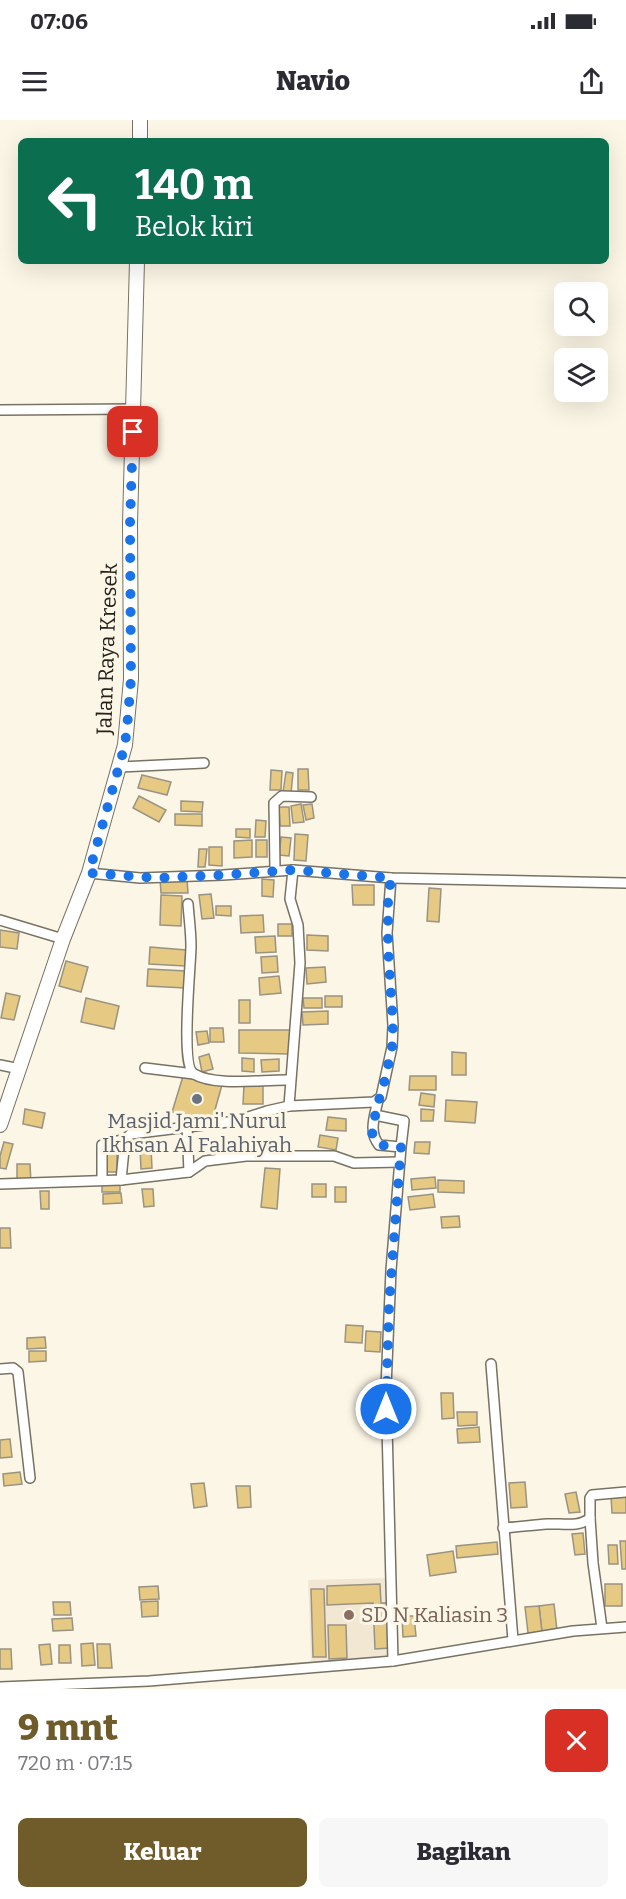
<!DOCTYPE html>
<html lang="id">
<head>
<meta charset="utf-8">
<style>
	:root { --surface:#fff; --page:#f7f7f7; --text:#2b2b33; --muted:#7c7c81; --accent:#705c2b }
	body { margin:0; font-family:Bitter,serif; background:var(--page); color:var(--text); height:100vh; display:flex; flex-direction:column; font-size:22px; white-space:nowrap }
	* { box-sizing:border-box; margin:0 }
	p { font-size:20px; color:var(--muted) }
	.icon { flex:none; width:33px; height:33px; fill:none; stroke:currentColor; stroke-width:2; stroke-linecap:round; stroke-linejoin:round }
	.map { position:relative; height:1569px; overflow:hidden }
	.drawer { display:flex; flex-direction:column; background:var(--surface); flex:1 }
	.drawer>* { flex:none }
	.banner { position:absolute; left:18px; top:18px; width:591px; height:126px; border-radius:9px; box-shadow:0 6px 24px #0002; background:#0b6e4f; color:#fff; overflow:hidden }
	.buttons { position:absolute; left:554px; top:162px; display:grid; gap:12px }
	.buttons a { display:grid; place-items:center; width:54px; height:54px; border-radius:9px; background:var(--surface); box-shadow:0 6px 24px #0002; font-size:30px }
	.pin { position:absolute; display:grid; place-items:center; width:51px; height:51px; color:#fff; margin:-26px; border-radius:12px; box-shadow:0 3px 9px #0006 }
	.me { position:absolute; width:66px; margin:-33px; rotate:0deg; stroke-linejoin:round; filter:drop-shadow(0 0 4px #0008) }
	.turn { display:flex; align-items:center; gap:21px; height:126px; padding:0 18px; font-size:27px }
	.turn .icon { width:78px; height:78px; stroke-width:2.5 }
	.turn b { display:block; font-size:42px; line-height:51px }
	.round { display:grid; place-items:center; flex:none; width:63px; height:63px; border-radius:9px; background:var(--page) }
	.headline { display:flex; align-items:center; justify-content:space-between; height:102px; padding:0 18px }
	h1 { font-size:36px; font-weight:800; line-height:45px; color:var(--accent) }
	.action { display:flex; gap:12px; margin-top:auto; padding:12px 18px }
	.action a { flex:1; height:69px; border-radius:9px; background:var(--accent); color:#fff; font-size:24px; font-weight:800; line-height:69px; text-align:center }
	.action a+a { background:var(--page); color:var(--text) }
	.status { display:flex; justify-content:space-between; align-items:center; height:42px; padding:0 30px; background:var(--surface); direction:ltr }
	.status svg { height:16px; fill:currentColor }
	header { display:flex; justify-content:space-between; align-items:center; height:78px; padding:0 18px; background:var(--surface); font-size:27px; font-weight:800 }
	.map>svg:first-child { display:block }
</style>
</head>
<body>
<div class="status"><b>07:06</b><svg viewBox="0 0 49 12"><path d="M0 12V9h3v3zM5 12V6h3v6zM10 12V3h3v9zM15 12V0h3v12zM26 1h20v11H26zM47 4h2v5h-2z"/></svg></div>
<header><svg class="icon" aria-label="menu" viewBox="0 0 24 24"><path d="M4 6h16M4 12h16M4 18h16"/></svg>Navio<svg class="icon" aria-label="share" viewBox="0 0 24 24"><path d="M12 15V3M7 8l5-5 5 5M5 13v7h14v-7"/></svg></header>
<div class="map">
<svg width="626" height="1569" viewBox="0 0 626 1569">
	<rect width="100%" height="100%" fill="#fcf6e6"/>
	<path fill="#f2e7d2" fill-rule="evenodd" d="M390,1458L392,1538L311,1541L308,1460ZM380,1464L381,1483H388L390,1528L375,1529L373,1483L328,1485L327,1466ZM311,1469H324L325,1537H313ZM328,1505H346L347,1538L329,1539Z"/>
	<g fill="#e6c982" stroke="#999384" stroke-width="1.5">
		<polygon points="298,649 308,649 309,670 298,670"/>
		<polygon points="271,650 282,651 281,670 270,670"/>
		<polygon points="286,652 293,653 291,673 283,672"/>
		<polygon points="142,655 171,662 167,675 138,668"/>
		<polygon points="139,676 166,690 159,702 133,688"/>
		<polygon points="181,681 203,682 202,692 181,691"/>
		<polygon points="301,684 304,702 293,703 291,686"/>
		<polygon points="312,684 314,698 306,700 303,685"/>
		<polygon points="279,687 289,687 290,706 280,706"/>
		<polygon points="175,694 202,694 202,706 175,705"/>
		<polygon points="256,700 266,701 265,717 255,717"/>
		<polygon points="236,709 250,709 250,718 236,717"/>
		<polygon points="295,714 308,715 306,741 294,740"/>
		<polygon points="281,717 291,718 289,736 279,735"/>
		<polygon points="252,720 252,737 234,738 234,721"/>
		<rect x="256" y="720" width="11" height="17"/>
		<polygon points="209,727 222,727 222,746 209,745"/>
		<polygon points="199,729 207,729 205,747 198,747"/>
		<polygon points="160,759 187,759 188,773 161,773"/>
		<polygon points="262,759 274,760 273,777 262,776"/>
		<polygon points="352,765 374,765 374,785 353,785"/>
		<polygon points="429,768 441,769 439,802 427,801"/>
		<polygon points="211,774 214,798 202,799 199,775"/>
		<polygon points="161,775 182,776 181,806 160,805"/>
		<polygon points="216,786 231,786 231,796 216,795"/>
		<polygon points="263,795 264,812 241,813 240,796"/>
		<rect x="278" y="804" width="14" height="12"/>
		<polygon points="0,810 19,813 17,829 0,827"/>
		<polygon points="307,815 328,816 328,831 307,830"/>
		<polygon points="275,816 276,832 256,833 255,817"/>
		<polygon points="150,827 186,830 185,846 149,844"/>
		<polygon points="277,836 278,852 262,853 261,837"/>
		<polygon points="66,841 88,847 81,872 59,866"/>
		<polygon points="325,847 326,862 307,864 306,848"/>
		<polygon points="148,849 186,851 185,868 147,866"/>
		<polygon points="279,856 281,873 260,875 259,858"/>
		<polygon points="6,873 20,876 14,900 1,898"/>
		<rect x="325" y="876" width="17" height="11"/>
		<polygon points="86,878 119,886 114,909 81,902"/>
		<polygon points="303,878 322,878 322,888 304,888"/>
		<rect x="239" y="880" width="11" height="23"/>
		<polygon points="328,891 328,904 303,905 302,892"/>
		<polygon points="210,908 223,908 224,922 210,922"/>
		<polygon points="239,910 290,910 289,934 239,933"/>
		<polygon points="207,911 209,923 198,925 196,912"/>
		<polygon points="452,932 466,933 466,955 452,955"/>
		<polygon points="209,934 213,949 202,952 199,937"/>
		<polygon points="242,938 254,939 254,952 242,951"/>
		<polygon points="279,939 279,951 262,952 261,940"/>
		<polygon points="184,953 222,965 211,1004 172,992"/>
		<polygon points="410,956 436,956 436,970 409,970"/>
		<polygon points="244,965 263,965 263,984 243,984"/>
		<polygon points="421,973 435,975 434,987 419,985"/>
		<polygon points="446,980 477,982 475,1003 445,1001"/>
		<polygon points="25,989 45,993 42,1008 23,1004"/>
		<polygon points="421,989 434,990 433,1001 421,1001"/>
		<polygon points="328,997 346,999 346,1011 326,1010"/>
		<polygon points="320,1015 338,1018 336,1030 318,1027"/>
		<polygon points="4,1022 13,1024 6,1049 0,1048 0,1036"/>
		<polygon points="415,1022 430,1022 429,1034 414,1033"/>
		<polygon points="151,1028 152,1048 141,1049 140,1029"/>
		<polygon points="106,1031 117,1031 117,1052 107,1052"/>
		<polygon points="17,1044 30,1044 31,1063 17,1063"/>
		<polygon points="265,1048 280,1049 277,1089 261,1087"/>
		<polygon points="435,1057 436,1068 412,1070 411,1059"/>
		<polygon points="438,1060 464,1061 464,1073 438,1072"/>
		<rect x="102" y="1063" width="18" height="9"/>
		<rect x="312" y="1064" width="14" height="13"/>
		<rect x="335" y="1067" width="11" height="15"/>
		<polygon points="142,1069 153,1069 154,1086 144,1087"/>
		<polygon points="40,1071 49,1071 49,1089 41,1089"/>
		<polygon points="121,1073 122,1083 103,1084 103,1074"/>
		<polygon points="433,1074 435,1087 410,1090 408,1077"/>
		<polygon points="459,1096 460,1107 442,1108 441,1097"/>
		<polygon points="0,1108 10,1108 11,1128 0,1128"/>
		<polygon points="346,1205 363,1206 362,1223 345,1222"/>
		<polygon points="366,1211 381,1212 380,1232 365,1231"/>
		<polygon points="45,1217 46,1228 27,1229 27,1218"/>
		<polygon points="29,1231 46,1231 46,1241 29,1242"/>
		<polygon points="441,1273 453,1273 454,1298 442,1299"/>
		<polygon points="457,1292 477,1292 477,1305 458,1306"/>
		<polygon points="479,1307 480,1322 458,1323 457,1309"/>
		<polygon points="10,1319 12,1337 0,1338 0,1320"/>
		<polygon points="20,1352 22,1364 4,1366 3,1354"/>
		<polygon points="525,1362 527,1387 511,1388 509,1363"/>
		<polygon points="204,1363 207,1386 194,1388 191,1364"/>
		<polygon points="236,1366 250,1366 251,1387 238,1388"/>
		<polygon points="576,1372 580,1392 569,1393 565,1374"/>
		<polygon points="626,1375 626,1393 612,1393 611,1376"/>
		<polygon points="583,1413 585,1434 575,1435 572,1414"/>
		<polygon points="620,1421 626,1421 626,1449 622,1449"/>
		<polygon points="497,1422 498,1434 457,1438 456,1426"/>
		<polygon points="608,1425 617,1425 618,1444 609,1444"/>
		<polygon points="453,1431 456,1452 430,1456 427,1435"/>
		<polygon points="380,1464 381,1483 388,1483 390,1528 375,1529 373,1483 327,1485 327,1466"/>
		<rect x="605" y="1464" width="17" height="22"/>
		<polygon points="158,1466 159,1479 140,1480 139,1467"/>
		<polygon points="311,1469 324,1469 326,1537 313,1537"/>
		<polygon points="158,1481 158,1496 142,1497 141,1482"/>
		<polygon points="53,1482 70,1482 71,1495 54,1495"/>
		<polygon points="554,1484 557,1510 542,1512 539,1486"/>
		<polygon points="539,1486 542,1512 528,1513 525,1487"/>
		<polygon points="402,1496 414,1496 416,1516 403,1517"/>
		<polygon points="72,1498 73,1510 53,1511 52,1499"/>
		<polygon points="328,1505 346,1505 347,1538 329,1539"/>
		<polygon points="93,1523 95,1545 82,1546 81,1524"/>
		<polygon points="50,1524 52,1544 41,1545 39,1525"/>
		<polygon points="97,1524 110,1524 112,1548 98,1548"/>
		<polygon points="59,1525 70,1525 71,1543 59,1543"/>
		<polygon points="0,1529 11,1529 12,1549 0,1549"/>
	</g>
	<g fill="none" stroke-linecap="round" stroke-linejoin="round">
		<defs>
			<g id="street">
				<polyline points="0,290 133,289"/>
				<polyline points="120,647 204,643"/>
				<polyline points="275,750 274,683 282,676 311,677"/>
				<polyline points="89,753 140,758 223,755 293,750 391,758 626,763"/>
				<path d="M188,784C189,798 191,812 191,826C191,845 180,946 194,954C216,967 264,959 290,960"/>
				<polyline points="0,800 63,819"/>
				<polyline points="0,945 20,949"/>
				<polyline points="145,948 194,954"/>
				<path d="M378,980C375,995 368,1012 379,1025L401,1027L391,1150L386,1267L393,1541"/>
				<polyline points="289,986 374,982 381,977 392,927 393,905 387,813 391,758"/>
				<polyline points="375,995 404,1001 401,1027"/>
				<polyline points="187,1007 189,1052"/>
				<polyline points="102,1060 102,1025 125,1019"/>
				<polyline points="121,1060 125,1019 131,1014 236,1001 267,991 289,986 300,843 298,805 290,779 293,750"/>
				<polyline points="0,1064 121,1060 189,1052 205,1041 246,1036 334,1036 354,1043 400,1042"/>
				<polyline points="491,1244 513,1520"/>
				<polyline points="0,1249 13,1248 18,1252 30,1358"/>
				<polyline points="590,1398 593,1443 602,1508"/>
				<path d="M503,1408C518,1407 533,1405 547,1404C561,1403 579,1408 590,1398V1378L592,1375L626,1372"/>
				<polyline points="0,1567 149,1561 393,1541 573,1511 626,1507"/>
			</g>
			<g id="secondary">
				<polyline points="140,21 140,0"/>
				<polyline points="0,1005 63,819 89,753 125,625 131,559 130,404 137,141"/>
			</g>
		</defs>
		<use href="#street" stroke="#787264" stroke-width="12"/>
		<use href="#secondary" stroke="#787264" stroke-width="16"/>
		<use href="#street" stroke="#fff" stroke-width="9"/>
		<use href="#secondary" stroke="#fff" stroke-width="14"/>
	</g>
	<g fill="none" stroke-linecap="round" stroke-linejoin="round">
		<polyline stroke="#1a73e8" stroke-width="10" stroke-dasharray="0 18" points="133,312 130,404 131,559 128,597 125,625 89,753 157,758 223,755 292,750 391,758 388,781 388,827 393,905 392,927 381,977 378,980 372,1013 379,1025 401,1027 389,1185 386,1289"/>
	</g>
	<circle fill="#6b7280" stroke="#fcf6e6" stroke-width="2" cx="197" cy="979" r="6"/>
	<circle fill="#8d6e63" stroke="#fcf6e6" stroke-width="2" cx="349" cy="1495" r="6"/>
	<g text-anchor="middle" stroke-width="6" stroke-linejoin="round" paint-order="stroke">
		<g font-size="21" fill="#24211b" stroke="#fcf6e6">
			<text transform="translate(107 529) rotate(-88)" y="7">Jalan Raya Kresek</text>
		</g>
		<g font-size="21" fill="#5b616d" stroke="#fcf6e6">
			<text x="197" y="1008">Masjid Jami' Nurul<tspan x="197" dy="24">Ikhsan Al Falahiyah</tspan></text>
		</g>
		<g font-size="21" fill="#785e54" stroke="#fcf6e6" text-anchor="start">
			<text x="361" y="1502">SD N Kaliasin 3</text>
		</g>
	</g>
</svg>
<div class="buttons">
<a><svg class="icon" aria-label="search" viewBox="0 0 24 24"><circle cx="10" cy="10" r="6"/><path d="M15 15l6 6"/></svg></a>
<a><svg class="icon" aria-label="layers" viewBox="0 0 24 24"><path d="M12 4l9 5-9 5-9-5zM3 14l9 5 9-5"/></svg></a>
</div>
<div class="pin" style="left:133px;top:312px;background:#d93025"><svg class="icon" aria-label="arrive" viewBox="0 0 24 24"><path d="M6 21V4h12l-3 4 3 4H6"/></svg></div>
<svg class="me" style="left:386px;top:1289px" viewBox="-20 -20 40 40"><circle r="17" fill="#1a73e8" stroke="#fff" stroke-width="3"/><path d="M0-11L8 9 0 5-8 9z" fill="#fff"/></svg>
<div class="banner">
<div class="turn"><svg class="icon" aria-label="left" viewBox="0 0 24 24"><path d="M17 20v-9H6M10 6l-5 5 5 5"/></svg><div><b>140 m</b>Belok kiri</div></div>
</div>
</div>
<section class="drawer">
<div class="headline"><div><h1>9 mnt</h1><p>720 m · 07:15</p></div><a class="round" style="background:#d93025;color:#fff"><svg class="icon" aria-label="close" viewBox="0 0 24 24"><path d="M6 6l12 12M18 6L6 18"/></svg></a></div>
<div class="action"><a>Keluar</a><a>Bagikan</a></div>
</section>
</body>
</html>
